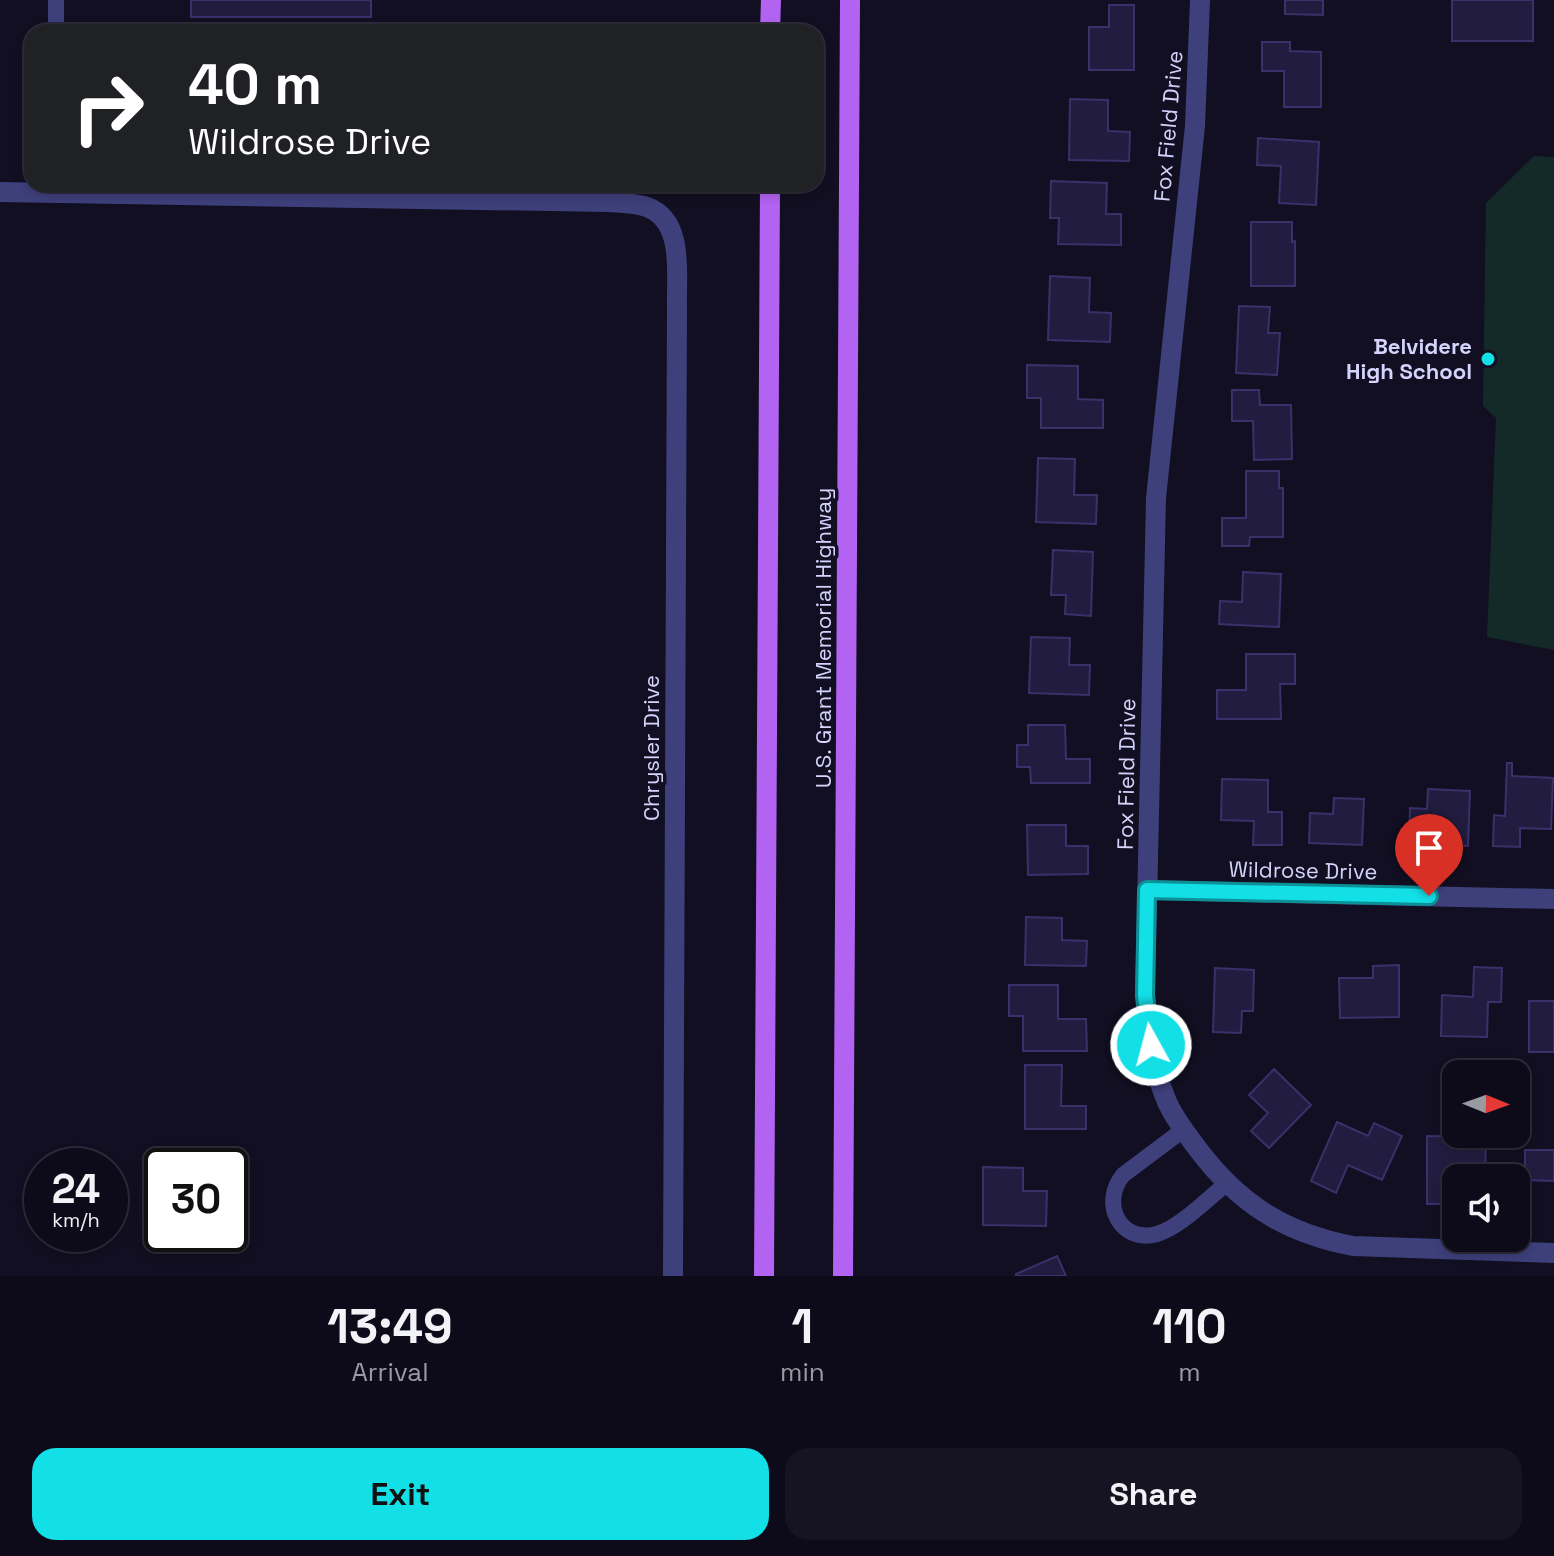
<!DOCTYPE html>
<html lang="en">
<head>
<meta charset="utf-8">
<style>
	:root { --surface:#0d0b19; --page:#161422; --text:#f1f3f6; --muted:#9a9ba2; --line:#2d2b38; --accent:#13dfe7 }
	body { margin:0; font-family:"Space Grotesk",sans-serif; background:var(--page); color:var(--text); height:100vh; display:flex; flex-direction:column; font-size:30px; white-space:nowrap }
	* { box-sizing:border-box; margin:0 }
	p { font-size:26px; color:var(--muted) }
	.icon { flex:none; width:44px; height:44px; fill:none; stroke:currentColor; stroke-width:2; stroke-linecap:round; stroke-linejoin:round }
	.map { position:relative; height:1276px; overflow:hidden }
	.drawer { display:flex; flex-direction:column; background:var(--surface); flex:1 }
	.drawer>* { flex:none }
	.banner { position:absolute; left:24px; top:24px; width:800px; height:168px; border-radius:24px; box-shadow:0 4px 12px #0003,0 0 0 2px var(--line); background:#202124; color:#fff; overflow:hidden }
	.needle { width:52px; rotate:91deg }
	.buttons { position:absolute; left:1442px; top:1060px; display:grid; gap:16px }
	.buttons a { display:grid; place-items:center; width:88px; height:88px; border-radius:16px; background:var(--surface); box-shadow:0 4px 12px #0003,0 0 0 2px var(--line); font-size:40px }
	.speed { position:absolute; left:24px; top:1148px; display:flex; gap:16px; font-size:40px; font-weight:700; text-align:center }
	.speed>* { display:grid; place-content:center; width:104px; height:104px; border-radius:50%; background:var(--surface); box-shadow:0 4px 12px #0003,0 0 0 2px var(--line); line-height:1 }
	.speed small { font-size:20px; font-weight:400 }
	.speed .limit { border:4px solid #111; border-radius:12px; background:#fff; color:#111 }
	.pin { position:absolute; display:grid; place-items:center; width:68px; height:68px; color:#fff; margin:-82px -34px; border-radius:50% 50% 50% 0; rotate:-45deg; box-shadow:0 0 8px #0007 }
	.pin .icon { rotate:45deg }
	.me { position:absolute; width:88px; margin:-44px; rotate:353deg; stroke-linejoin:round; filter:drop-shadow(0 0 6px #0008) }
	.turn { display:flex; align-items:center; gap:28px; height:168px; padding:0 32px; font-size:36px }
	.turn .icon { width:104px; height:104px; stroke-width:2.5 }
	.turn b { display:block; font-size:56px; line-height:68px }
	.eta { display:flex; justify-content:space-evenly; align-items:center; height:136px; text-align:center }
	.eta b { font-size:48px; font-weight:700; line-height:56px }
	.primary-button { display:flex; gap:16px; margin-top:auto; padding:16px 32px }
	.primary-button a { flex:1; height:92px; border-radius:24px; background:var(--accent); color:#111; font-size:32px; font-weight:700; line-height:92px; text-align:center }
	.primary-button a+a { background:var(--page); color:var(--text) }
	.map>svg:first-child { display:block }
</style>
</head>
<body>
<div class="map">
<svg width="1554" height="1276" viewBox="0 0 1554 1276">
	<rect width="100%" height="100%" fill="#110f21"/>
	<polygon fill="#132a28" points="1534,156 1554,157 1554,650 1487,637 1496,418 1483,406 1486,203"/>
	<g fill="#221d40" stroke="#38316a" stroke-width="2">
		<rect x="191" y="0" width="180" height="17"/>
		<polygon points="1285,0 1323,0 1323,15 1285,14"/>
		<rect x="1452" y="0" width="81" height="41"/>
		<polygon points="1109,5 1134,5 1134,70 1089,70 1089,27 1109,27"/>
		<polygon points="1262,42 1290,42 1290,51 1321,52 1321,107 1284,107 1284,71 1262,71"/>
		<polygon points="1070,99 1108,100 1108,131 1130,132 1129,161 1069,160"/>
		<polygon points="1258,138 1319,142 1316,205 1279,203 1281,166 1257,165"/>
		<polygon points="1051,181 1107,183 1106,214 1121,214 1121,245 1058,244 1059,218 1050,218"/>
		<polygon points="1251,222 1292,222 1292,242 1295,241 1295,286 1251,286"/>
		<polygon points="1050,276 1090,278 1089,312 1111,313 1110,342 1048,340"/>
		<polygon points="1239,306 1270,307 1268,333 1280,333 1277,375 1236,373"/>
		<polygon points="1027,365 1078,366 1078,399 1103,400 1103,428 1041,428 1041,398 1027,398"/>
		<polygon points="1232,390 1259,390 1260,405 1291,405 1292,459 1254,460 1253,421 1232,421"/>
		<polygon points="1038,458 1075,459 1074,495 1097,495 1096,524 1036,522"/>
		<polygon points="1246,471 1279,471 1279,488 1283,488 1283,537 1250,537 1249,546 1222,546 1222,518 1246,518"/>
		<polygon points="1053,550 1093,552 1091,616 1065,614 1066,595 1051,595"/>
		<polygon points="1243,572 1281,574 1279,627 1219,624 1220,601 1242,602"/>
		<polygon points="1031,637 1070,638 1069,665 1090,665 1089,695 1029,693"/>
		<polygon points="1246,654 1295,654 1295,684 1280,684 1281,719 1217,719 1217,690 1246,690"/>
		<polygon points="1028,725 1065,725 1066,759 1090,759 1090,783 1031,783 1030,767 1017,767 1017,745 1028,745"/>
		<polygon points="1507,763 1512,763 1512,776 1553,778 1551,829 1520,828 1520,847 1493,846 1494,815 1505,816"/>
		<polygon points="1222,779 1268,780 1268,812 1282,812 1282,845 1253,845 1254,821 1221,820"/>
		<polygon points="1428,789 1470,791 1468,846 1442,845 1442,853 1423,853 1423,845 1409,844 1410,808 1427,809"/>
		<polygon points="1334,798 1364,799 1362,845 1309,843 1310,813 1333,814"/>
		<polygon points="1027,825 1066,825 1066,846 1088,846 1088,874 1028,875"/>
		<polygon points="1026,917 1062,918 1062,940 1087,941 1086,966 1025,965"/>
		<polygon points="1399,965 1399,1017 1340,1018 1339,978 1373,978 1373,966"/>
		<polygon points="1474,967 1502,968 1501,1002 1488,1002 1487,1037 1441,1036 1442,995 1473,997"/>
		<polygon points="1215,968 1254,970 1253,1011 1242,1011 1241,1033 1213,1032"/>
		<polygon points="1009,985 1058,985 1058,1019 1086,1019 1087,1051 1023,1051 1023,1016 1009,1016"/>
		<rect x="1529" y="1001" width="25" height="51"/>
		<polygon points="1025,1065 1062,1065 1061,1106 1086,1106 1086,1129 1025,1129"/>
		<polygon points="1274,1069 1311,1105 1269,1148 1251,1131 1268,1113 1249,1095"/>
		<polygon points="1337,1122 1368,1136 1374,1123 1402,1136 1382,1180 1348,1165 1336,1193 1311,1181"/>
		<polygon points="1427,1136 1486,1137 1485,1178 1456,1178 1456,1204 1427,1204"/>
		<polygon points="1525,1150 1554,1150 1554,1181 1525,1180"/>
		<polygon points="983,1167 1023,1168 1023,1191 1047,1191 1046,1226 983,1225"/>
		<polygon points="1057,1256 1066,1276 1016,1276 1016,1274"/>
	</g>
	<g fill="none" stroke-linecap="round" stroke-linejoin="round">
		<g stroke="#3e407c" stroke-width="16">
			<polyline points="56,32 56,0"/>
			<path d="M1183,1130L1123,1175C1099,1205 1122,1244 1157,1234C1179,1228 1209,1198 1227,1183"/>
		</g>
		<g stroke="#3e407c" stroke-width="20">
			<path d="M1200,0L1195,126L1156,498L1145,995C1148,1030 1152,1064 1165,1097C1172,1115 1185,1132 1197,1148C1239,1204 1285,1233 1353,1246L1554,1253"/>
			<path d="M0,192L609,202C621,203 635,203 647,207C685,221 676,274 677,307L673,1276"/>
			<polyline points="1147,890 1554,899"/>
		</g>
		<g stroke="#b363f2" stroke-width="20">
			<polyline points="770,32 771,0"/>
			<polyline points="764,1276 770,184"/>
			<polyline points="843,1276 850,0"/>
		</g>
	</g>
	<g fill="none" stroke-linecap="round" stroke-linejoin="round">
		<defs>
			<polyline id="route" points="1151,1045 1145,995 1147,890 1429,896"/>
		</defs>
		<use href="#route" stroke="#0c9196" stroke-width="20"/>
		<use href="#route" stroke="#13dfe7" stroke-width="14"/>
	</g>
	<circle fill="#13dfe7" stroke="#110f21" stroke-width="3" cx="1488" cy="359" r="8"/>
	<g text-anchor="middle" stroke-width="7" stroke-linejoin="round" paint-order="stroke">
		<g font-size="22" fill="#d5d3fb" stroke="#110f21">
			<text transform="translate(1168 126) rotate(-85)" y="8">Fox Field Drive</text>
			<text transform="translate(823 638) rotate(-90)" y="8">U.S. Grant Memorial Highway</text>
			<text transform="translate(651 748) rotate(-90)" y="8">Chrysler Drive</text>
			<text transform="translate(1126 774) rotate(-89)" y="8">Fox Field Drive</text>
			<text transform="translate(1303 870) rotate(1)" y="8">Wildrose Drive</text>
		</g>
		<g font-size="22" font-weight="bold" fill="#d5d3fb" stroke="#110f21" text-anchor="end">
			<text x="1472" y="354">Belvidere<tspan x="1472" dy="25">High School</tspan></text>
		</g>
	</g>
</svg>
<div class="buttons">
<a><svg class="needle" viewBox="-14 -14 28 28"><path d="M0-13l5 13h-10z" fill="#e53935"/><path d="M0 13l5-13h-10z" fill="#9a9ba2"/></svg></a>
<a><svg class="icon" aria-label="sound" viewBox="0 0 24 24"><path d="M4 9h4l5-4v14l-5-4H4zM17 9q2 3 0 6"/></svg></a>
</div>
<div class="speed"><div>24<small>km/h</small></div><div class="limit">30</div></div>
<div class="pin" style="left:1429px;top:896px;background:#d93025"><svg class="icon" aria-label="arrive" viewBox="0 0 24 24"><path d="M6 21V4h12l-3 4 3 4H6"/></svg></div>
<svg class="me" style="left:1151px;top:1045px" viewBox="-20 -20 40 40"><circle r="17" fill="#13dfe7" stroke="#fff" stroke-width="3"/><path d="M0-11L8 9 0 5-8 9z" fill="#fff"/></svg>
<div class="banner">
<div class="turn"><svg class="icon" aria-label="right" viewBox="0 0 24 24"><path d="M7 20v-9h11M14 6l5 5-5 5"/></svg><div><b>40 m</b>Wildrose Drive</div></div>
</div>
</div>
<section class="drawer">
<div class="eta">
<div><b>13:49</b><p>Arrival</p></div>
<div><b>1</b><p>min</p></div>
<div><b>110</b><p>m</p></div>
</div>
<div class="primary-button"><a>Exit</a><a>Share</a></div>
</section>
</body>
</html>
